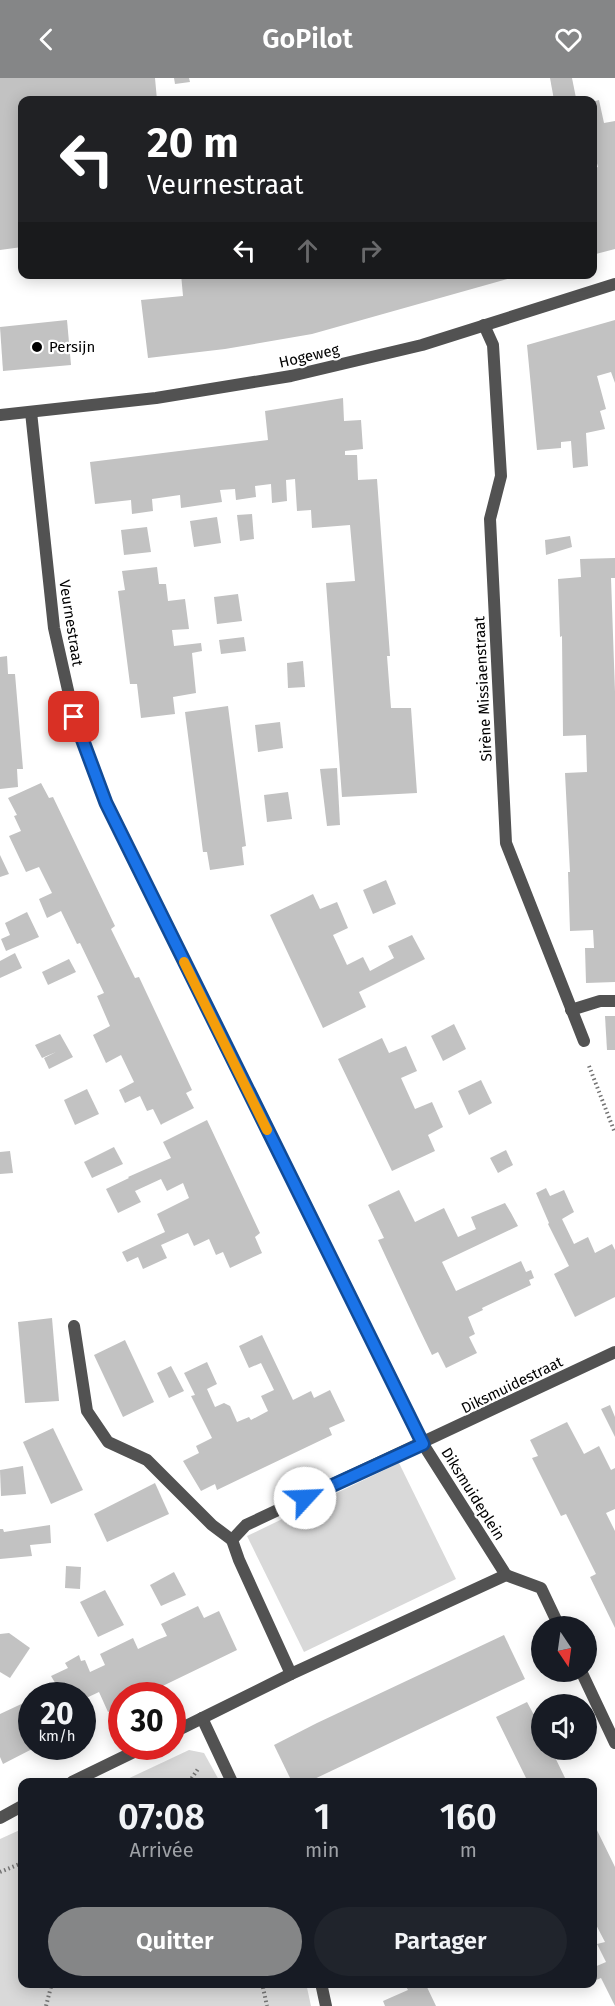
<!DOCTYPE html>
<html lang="fr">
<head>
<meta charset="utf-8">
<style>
	:root { --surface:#171b24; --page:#20242c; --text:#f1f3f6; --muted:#9ea1a6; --accent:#858687 }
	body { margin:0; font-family:"Fira Sans",sans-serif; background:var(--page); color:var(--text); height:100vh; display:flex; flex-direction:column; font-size:22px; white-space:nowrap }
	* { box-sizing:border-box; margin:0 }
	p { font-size:20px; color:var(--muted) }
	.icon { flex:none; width:33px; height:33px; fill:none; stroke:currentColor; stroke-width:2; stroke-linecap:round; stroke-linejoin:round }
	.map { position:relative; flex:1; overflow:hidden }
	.details { position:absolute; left:18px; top:1700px; width:579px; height:210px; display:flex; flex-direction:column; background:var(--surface); border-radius:12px; box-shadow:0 3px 15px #0003 }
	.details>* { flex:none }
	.top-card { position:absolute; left:18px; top:18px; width:579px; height:183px; border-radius:12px; box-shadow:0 3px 15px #0003; background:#202124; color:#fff; overflow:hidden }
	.needle { width:39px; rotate:167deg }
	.fabs { position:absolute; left:531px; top:1538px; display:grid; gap:12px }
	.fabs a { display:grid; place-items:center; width:66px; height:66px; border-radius:50%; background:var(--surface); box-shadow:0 3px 15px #0003; font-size:30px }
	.speed { position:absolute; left:18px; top:1604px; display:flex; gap:12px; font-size:30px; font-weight:700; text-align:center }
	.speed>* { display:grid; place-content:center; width:78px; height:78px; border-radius:50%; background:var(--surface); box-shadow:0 3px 15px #0003; line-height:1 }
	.speed small { font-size:15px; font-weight:400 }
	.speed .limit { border:9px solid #d22; background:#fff; color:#111 }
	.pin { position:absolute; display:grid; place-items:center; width:51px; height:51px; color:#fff; margin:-26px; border-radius:12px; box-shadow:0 3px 9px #0006 }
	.me { position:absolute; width:66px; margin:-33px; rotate:65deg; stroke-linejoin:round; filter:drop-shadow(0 0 4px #0008) }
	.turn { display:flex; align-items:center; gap:21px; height:126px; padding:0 30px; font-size:27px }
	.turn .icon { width:78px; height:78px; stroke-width:2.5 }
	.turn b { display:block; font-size:42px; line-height:51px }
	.lanes { display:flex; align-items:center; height:57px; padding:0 30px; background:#0003; justify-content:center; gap:30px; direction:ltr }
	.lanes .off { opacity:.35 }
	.eta { display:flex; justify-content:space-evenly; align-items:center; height:102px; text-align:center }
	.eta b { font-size:36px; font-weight:600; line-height:42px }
	.primary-button { display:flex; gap:12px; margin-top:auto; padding:12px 30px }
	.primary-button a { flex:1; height:69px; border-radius:36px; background:var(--accent); color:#fff; font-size:24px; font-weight:600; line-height:69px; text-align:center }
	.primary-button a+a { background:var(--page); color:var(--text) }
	header { display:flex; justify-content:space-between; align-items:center; height:78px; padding:0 30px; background:var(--accent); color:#fff; font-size:27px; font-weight:600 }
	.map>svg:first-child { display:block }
</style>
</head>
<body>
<header><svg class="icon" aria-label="back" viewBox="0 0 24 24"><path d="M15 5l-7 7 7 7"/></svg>GoPilot<svg class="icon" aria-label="heart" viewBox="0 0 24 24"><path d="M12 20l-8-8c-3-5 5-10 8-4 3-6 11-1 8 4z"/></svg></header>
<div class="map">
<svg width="615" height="1928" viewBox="0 0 615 1928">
	<rect width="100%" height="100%" fill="#fff"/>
	<g fill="#d9d9d9">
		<polygon points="399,1385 456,1501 304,1574 247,1458"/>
		<polygon points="189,1672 204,1675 220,1704 121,1704"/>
		<polygon points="22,1751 22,1905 306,1905 311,1928 0,1928 0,1761"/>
	</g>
	<g fill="#c2c2c2">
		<polygon points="0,0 155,0 157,22 22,22 22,169 0,172"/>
		<polygon points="174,0 189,0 190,4 175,6"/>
		<polygon points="550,0 572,0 576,20 554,22"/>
		<polygon points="599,22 604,45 615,43 615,171 592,177 592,91 598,89 592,67 592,24"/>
		<polygon points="181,196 522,196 522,197 312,256 225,271 148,280 141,222 183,218"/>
		<polygon points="67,242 71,287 3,293 0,249"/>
		<polygon points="615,242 615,305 611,294 597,298 606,331 600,333 605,351 586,355 588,388 573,390 571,363 561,364 561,370 537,372 527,267"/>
		<polygon points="343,320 344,343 361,342 363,371 345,373 345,377 357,377 358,402 377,401 390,578 387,578 391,630 411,630 417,715 342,719 326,505 355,503 350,447 312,450 311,432 297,433 295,401 286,402 287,423 272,425 271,406 255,408 256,419 236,422 235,411 220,412 222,424 181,430 180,417 152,421 153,433 132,436 131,422 95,426 90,384 268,362 265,333"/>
		<polygon points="252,436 254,461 240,463 237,437"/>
		<polygon points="217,439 221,465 194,469 190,443"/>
		<polygon points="147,449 151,474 124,477 121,452"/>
		<polygon points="570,458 572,469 546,477 545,462"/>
		<polygon points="615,480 615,500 611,500 615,614 615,904 586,905 585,870 594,870 593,852 570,853 568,794 570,794 565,695 587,694 586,657 563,658 562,558 560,559 558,501 581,499 580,481"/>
		<polygon points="157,489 159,506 166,506 168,523 185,521 189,551 172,552 174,568 201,565 202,573 192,575 196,615 173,619 175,636 141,640 137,606 130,606 118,513 125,512 122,493"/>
		<polygon points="238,516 242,543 217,546 214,519"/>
		<polygon points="244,559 246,573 221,576 219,562"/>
		<polygon points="7,578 8,596 15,596 23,691 17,691 18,709 0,711 0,579"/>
		<polygon points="303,583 305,609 288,610 287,585"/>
		<polygon points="228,628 246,768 242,769 244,787 210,792 207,774 203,774 185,634"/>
		<polygon points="280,644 283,670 258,674 255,647"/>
		<polygon points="337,690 340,747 327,748 320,691"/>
		<polygon points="41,705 49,720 53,719 115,848 111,851 135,900 139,899 192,1012 186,1015 194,1030 162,1046 161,1047 153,1031 147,1033 140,1018 125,1025 119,1012 134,1004 121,977 106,985 93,957 110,948 97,918 104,915 80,865 77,866 61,833 47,840 39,821 52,815 39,789 26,794 9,758 21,753 14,738 17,737 8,720"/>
		<polygon points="288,714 292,741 267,744 264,717"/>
		<polygon points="0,777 9,796 0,799"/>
		<polygon points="386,802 396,826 373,836 363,812"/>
		<polygon points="313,816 320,831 337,824 348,850 333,857 347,887 363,879 370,893 394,880 388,868 412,857 425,881 359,914 366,929 323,950 270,837"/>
		<polygon points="27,834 39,859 6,873 1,861 10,857 5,845"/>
		<polygon points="15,875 22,890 0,900 0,883"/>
		<polygon points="69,881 76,894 48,907 42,894"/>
		<polygon points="605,938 615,938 615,972 607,972"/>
		<polygon points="454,946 466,971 443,983 431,958"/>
		<polygon points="60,956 73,979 49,991 44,980 56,974 42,980 35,967"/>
		<polygon points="382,960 389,975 406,968 417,993 401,1000 415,1031 432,1024 443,1049 428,1057 435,1073 392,1093 338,981"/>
		<polygon points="481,1002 492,1025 469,1037 458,1013"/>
		<polygon points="87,1011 99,1036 75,1047 64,1022"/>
		<polygon points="207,1042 260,1155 255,1159 262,1175 230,1190 223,1174 216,1177 209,1161 194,1168 188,1155 161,1167 167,1180 143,1191 138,1179 127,1184 122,1174 165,1154 157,1136 189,1120 183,1105 167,1113 161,1101 135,1113 141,1124 118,1135 106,1111 129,1100 128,1099 171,1080 163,1064"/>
		<polygon points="114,1069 123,1086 92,1100 84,1084"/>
		<polygon points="506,1072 513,1087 498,1095 490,1080"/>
		<polygon points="10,1073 13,1095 0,1096 0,1074"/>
		<polygon points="546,1110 550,1118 564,1112 574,1134 562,1141 574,1166 588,1159 595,1175 612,1166 615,1172 615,1219 575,1239 554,1196 569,1188 548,1146 549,1145 536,1115"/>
		<polygon points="399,1112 415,1144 444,1130 458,1159 476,1151 471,1139 505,1125 511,1135 518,1148 442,1184 456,1213 521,1183 526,1194 531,1192 534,1200 529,1202 531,1207 482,1230 483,1232 468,1239 475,1256 469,1259 477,1275 446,1290 438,1274 432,1277 418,1248 378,1162 384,1160 368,1127"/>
		<polygon points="52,1240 59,1323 25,1325 18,1244"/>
		<polygon points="262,1257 293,1322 311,1313 314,1320 330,1312 345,1343 329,1350 332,1357 217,1412 215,1406 201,1413 183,1383 199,1375 196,1368 212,1360 191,1318 195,1317 184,1295 207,1284 217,1306 207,1311 215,1329 224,1325 230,1328 237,1344 249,1339 251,1342 268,1333 261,1318 274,1312 261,1285 249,1290 239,1268"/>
		<polygon points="125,1262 154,1324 123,1339 94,1277"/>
		<polygon points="171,1288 184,1313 169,1320 157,1295"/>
		<polygon points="610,1327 615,1339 615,1359 601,1331"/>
		<polygon points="567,1344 584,1376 599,1368 611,1392 615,1390 615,1431 606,1435 615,1453 615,1550 590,1499 596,1496 566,1436 561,1438 532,1380 538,1378 530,1362"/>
		<polygon points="53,1350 83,1412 51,1426 23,1364"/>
		<polygon points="23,1388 26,1416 1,1418 0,1392"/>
		<polygon points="155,1405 169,1436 107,1464 94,1436"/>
		<polygon points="50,1447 51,1465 30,1467 32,1478 0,1481 0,1451 3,1451 4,1454"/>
		<polygon points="66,1488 81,1489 80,1511 65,1510"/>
		<polygon points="174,1494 186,1517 161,1528 150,1507"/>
		<polygon points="105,1512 124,1547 98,1559 80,1524"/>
		<polygon points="198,1528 204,1540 219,1533 237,1572 144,1617 122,1617 122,1628 108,1634 99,1614 82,1622 82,1617 39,1617 57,1608 51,1598 68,1590 65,1585 79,1577 81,1583 85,1582 90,1594 105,1587 100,1576 133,1560 138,1571 157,1562 167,1558 161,1546"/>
		<polygon points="9,1555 30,1570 10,1600 0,1594 0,1556"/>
		<polygon points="504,1557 525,1601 308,1704 292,1704 274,1667 317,1645"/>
		<polygon points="32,1621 32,1668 38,1668 3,1686 0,1679 0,1636"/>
		<polygon points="527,1624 542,1652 542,1671 551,1671 567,1704 573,1701 574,1704 528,1704 496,1639"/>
		<polygon points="592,1742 615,1789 615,1928 601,1900 596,1902 592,1894 592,1890 606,1884 597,1866 605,1864 592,1839"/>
		<polygon points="404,1905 425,1905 436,1928 385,1928 383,1923 408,1912"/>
	</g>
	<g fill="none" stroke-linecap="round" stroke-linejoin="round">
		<g stroke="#747474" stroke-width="4" stroke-dasharray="1.5 3" stroke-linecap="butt">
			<polyline points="589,988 615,1055"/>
			<polyline points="189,1704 198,1691"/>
			<polyline points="0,1794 22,1785"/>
			<polyline points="262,1905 267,1928"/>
			<polyline points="46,1928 52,1905"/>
		</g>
		<g stroke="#525252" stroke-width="12">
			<polyline points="571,932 600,923 615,923"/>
			<polyline points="74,1248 87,1333 108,1364 147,1382 212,1447 232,1462"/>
		</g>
		<g stroke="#525252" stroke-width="12">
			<polyline points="484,247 493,267 501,398 490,441 506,765 584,963"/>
			<polyline points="31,334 54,550 74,639 106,725 423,1366 506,1497"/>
			<polyline points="0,337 156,320 291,298 422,267 615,206"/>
			<polyline points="506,1497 541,1510 559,1548"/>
			<polyline points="581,1593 615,1665"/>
			<polyline points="291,1596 239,1482 232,1462 246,1447 615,1274"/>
			<polyline points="202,1640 232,1704"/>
			<polyline points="172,1655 291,1596 506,1497"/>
			<polyline points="72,1704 146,1668"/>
			<polyline points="0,1740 22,1728"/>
			<polyline points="321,1905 326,1928"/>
		</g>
	</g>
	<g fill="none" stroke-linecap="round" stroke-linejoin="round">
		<defs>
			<polyline id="route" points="74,639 106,725 423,1366 305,1420"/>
		</defs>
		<use href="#route" stroke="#114b97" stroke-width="15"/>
		<use href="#route" stroke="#1a73e8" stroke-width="10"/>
		<polyline stroke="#f59e0b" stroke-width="10" points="184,884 267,1052"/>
	</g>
	<circle fill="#000" stroke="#fff" stroke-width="2" cx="37" cy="269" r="6"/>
	<g text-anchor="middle" stroke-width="4.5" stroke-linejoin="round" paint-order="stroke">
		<g font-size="15" fill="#000" stroke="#fff" text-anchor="start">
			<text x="49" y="274">Persijn</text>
		</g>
		<g font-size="15" fill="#000" stroke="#fff">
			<text transform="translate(309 278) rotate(-13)" y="5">Hogeweg</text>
			<text transform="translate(71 545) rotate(81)" y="5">Veurnestraat</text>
			<text transform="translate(483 611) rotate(-93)" y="5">Sirène Missiaenstraat</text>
			<text transform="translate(512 1307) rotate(-26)" y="5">Diksmuidestraat</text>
			<text transform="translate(473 1416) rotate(58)" y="5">Diksmuideplein</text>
		</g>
	</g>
</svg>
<div class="fabs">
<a><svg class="needle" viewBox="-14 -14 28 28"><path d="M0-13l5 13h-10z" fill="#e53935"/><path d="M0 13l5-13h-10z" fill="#9ea1a6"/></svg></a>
<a><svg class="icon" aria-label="sound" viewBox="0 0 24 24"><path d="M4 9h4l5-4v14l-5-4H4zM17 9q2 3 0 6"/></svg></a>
</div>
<div class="speed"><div>20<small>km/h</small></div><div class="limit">30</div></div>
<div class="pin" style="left:74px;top:639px;background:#d93025"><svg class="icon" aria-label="arrive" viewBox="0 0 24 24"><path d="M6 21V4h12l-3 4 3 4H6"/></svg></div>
<svg class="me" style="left:305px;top:1420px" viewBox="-20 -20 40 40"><circle r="19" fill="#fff"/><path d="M0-13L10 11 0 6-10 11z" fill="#1a73e8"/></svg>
<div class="top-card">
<div class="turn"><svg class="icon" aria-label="left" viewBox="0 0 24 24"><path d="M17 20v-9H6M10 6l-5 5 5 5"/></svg><div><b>20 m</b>Veurnestraat</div></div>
<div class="lanes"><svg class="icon" aria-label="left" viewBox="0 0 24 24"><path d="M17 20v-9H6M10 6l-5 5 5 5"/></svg><svg class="icon off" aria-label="ahead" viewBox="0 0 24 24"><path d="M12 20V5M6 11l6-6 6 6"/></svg><svg class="icon off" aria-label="right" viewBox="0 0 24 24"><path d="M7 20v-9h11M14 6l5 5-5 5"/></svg></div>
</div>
<section class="details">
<div class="eta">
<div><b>07:08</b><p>Arrivée</p></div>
<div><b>1</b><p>min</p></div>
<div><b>160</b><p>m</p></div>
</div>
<div class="primary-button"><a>Quitter</a><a>Partager</a></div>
</section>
</div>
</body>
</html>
